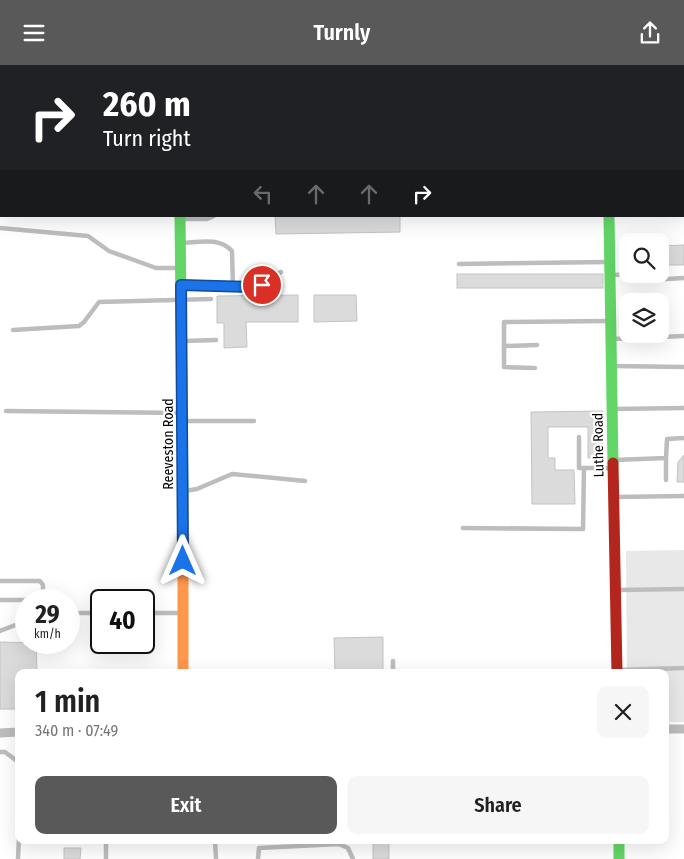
<!DOCTYPE html>
<html lang="en">
<head>
<meta charset="utf-8">
<style>
	:root { --surface:#fff; --page:#f6f6f6; --text:#222; --muted:#767676; --accent:#595959 }
	body { margin:0; font-family:"Fira Sans Condensed",sans-serif; background:var(--page); color:var(--text); height:100vh; display:flex; flex-direction:column; font-size:19px; white-space:nowrap }
	* { box-sizing:border-box; margin:0 }
	p { font-size:16px; color:var(--muted) }
	.icon { flex:none; width:28px; height:28px; fill:none; stroke:currentColor; stroke-width:2; stroke-linecap:round; stroke-linejoin:round }
	.map { position:relative; flex:1; overflow:hidden }
	.sheet { position:absolute; left:15px; top:604px; width:654px; height:175px; display:flex; flex-direction:column; background:var(--surface); border-radius:10px; box-shadow:0 5px 20px #0002 }
	.sheet>* { flex:none }
	.hud { position:absolute; left:0px; top:0px; width:685px; height:152px; box-shadow:0 5px 20px #0002; background:#202124; color:#fff; overflow:hidden }
	.buttons { position:absolute; left:619px; top:168px; display:grid; gap:10px }
	.buttons a { display:grid; place-items:center; width:50px; height:50px; border-radius:10px; background:var(--surface); box-shadow:0 5px 20px #0002; font-size:25px }
	.speed { position:absolute; left:15px; top:524px; display:flex; gap:10px; font-size:25px; font-weight:700; text-align:center }
	.speed>* { display:grid; place-content:center; width:65px; height:65px; border-radius:50%; background:var(--surface); box-shadow:0 5px 20px #0002; line-height:1 }
	.speed small { font-size:12px; font-weight:400 }
	.speed .limit { border:2px solid #111; border-radius:8px; background:#fff; color:#111 }
	.pin { position:absolute; display:grid; place-items:center; width:42px; height:42px; color:#fff; margin:-21px; border:2px solid #fff; border-radius:50%; box-shadow:0 1px 5px #0007 }
	.me { position:absolute; width:55px; margin:-28px; rotate:0deg; stroke-linejoin:round; filter:drop-shadow(0 0 4px #0008) }
	.turn { display:flex; align-items:center; gap:18px; height:105px; padding:0 20px; font-size:22px }
	.turn .icon { width:65px; height:65px; stroke-width:2.5 }
	.turn b { display:block; font-size:35px; line-height:42px }
	.lanes { display:flex; align-items:center; height:48px; padding:0 20px; background:#0003; justify-content:center; gap:25px; direction:ltr }
	.lanes .off { opacity:.35 }
	.round { display:grid; place-items:center; flex:none; width:52px; height:52px; border-radius:10px; background:var(--page) }
	.summary { display:flex; align-items:center; justify-content:space-between; height:85px; padding:0 20px }
	h1 { font-size:30px; font-weight:600; line-height:38px }
	.button { display:flex; gap:10px; margin-top:auto; padding:10px 20px }
	.button a { flex:1; height:58px; border-radius:10px; background:var(--accent); color:#fff; font-size:20px; font-weight:600; line-height:58px; text-align:center }
	.button a+a { background:var(--page); color:var(--text) }
	header { display:flex; justify-content:space-between; align-items:center; height:65px; padding:0 20px; background:var(--accent); color:#fff; font-size:22px; font-weight:600 }
	.map>svg:first-child { display:block }
</style>
</head>
<body>
<header><svg class="icon" aria-label="menu" viewBox="0 0 24 24"><path d="M4 6h16M4 12h16M4 18h16"/></svg>Turnly<svg class="icon" aria-label="share" viewBox="0 0 24 24"><path d="M12 15V3M7 8l5-5 5 5M5 13v7h14v-7"/></svg></header>
<div class="map">
<svg width="684" height="794" viewBox="0 0 684 794">
	<rect width="100%" height="100%" fill="#fff"/>
	<g fill="#e8e8e8">
		<rect x="192" y="0" width="90" height="1"/>
		<rect x="288" y="0" width="105" height="1"/>
		<polygon points="684,485 684,657 665,657 665,608 627,607 626,486"/>
	</g>
	<g fill="#dbdbdb" stroke="#c3c3c3">
		<polygon points="275,151 400,151 400,167 276,169"/>
		<polygon points="684,180 684,200 660,200 660,181"/>
		<rect x="457" y="209" width="146" height="14"/>
		<polygon points="298,230 298,257 246,257 247,282 224,283 224,258 217,258 217,231"/>
		<polygon points="314,230 356,230 357,256 314,257"/>
		<polygon points="603,346 603,393 588,393 588,362 548,362 548,393 555,393 555,405 574,405 575,439 532,439 531,347"/>
		<polygon points="684,390 684,417 677,417 678,397"/>
		<polygon points="383,572 383,608 335,608 334,573"/>
		<polygon points="0,577 36,578 37,608 19,608 19,644 0,644"/>
		<rect x="373" y="775" width="16" height="19"/>
		<polygon points="64,783 81,783 80,794 64,794"/>
	</g>
	<g fill="none" stroke-linecap="round" stroke-linejoin="round">
		<g stroke="#bdbdbd" stroke-width="4.5">
			<polyline points="474,0 476,1"/>
			<polyline points="181,154 207,154 214,151"/>
			<polyline points="0,163 88,171 109,186 156,203 179,203"/>
			<path d="M182,178C200,177 219,172 232,186L233,221"/>
			<polyline points="459,199 608,197"/>
			<polyline points="611,210 642,209 666,214 684,213"/>
			<polyline points="182,220 251,222 262,219 281,207"/>
			<polyline points="13,265 79,261 84,257 99,237 211,234"/>
			<polyline points="612,274 684,271"/>
			<polyline points="183,276 216,275"/>
			<polyline points="504,281 537,280"/>
			<polyline points="613,301 684,302"/>
			<polyline points="535,303 504,302 504,257 609,256"/>
			<polyline points="613,344 684,343"/>
			<polyline points="6,346 182,348"/>
			<polyline points="183,356 254,356"/>
			<polyline points="579,372 579,403 612,403"/>
			<polyline points="666,393 666,415"/>
			<polyline points="614,395 666,393 667,374 684,373"/>
			<polyline points="185,426 197,424 232,409 305,416"/>
			<polyline points="615,432 684,431"/>
			<polyline points="463,463 583,464 584,403"/>
			<polyline points="0,516 40,516 43,520 43,535"/>
			<polyline points="617,525 684,524"/>
			<polyline points="0,535 26,535"/>
			<polyline points="69,548 101,548"/>
			<polyline points="144,548 182,548"/>
			<polyline points="0,566 26,556"/>
			<polyline points="393,596 393,608"/>
			<polyline points="618,605 684,603"/>
			<polyline points="0,687 5,687 17,696 19,714"/>
			<polyline points="215,775 216,794"/>
			<polyline points="18,794 19,772"/>
			<polyline points="106,794 106,775"/>
			<polyline points="258,794 259,783 339,779 348,783 353,794"/>
		</g>
		<g stroke="#bdbdbd" stroke-width="9">
			<polyline points="179,0 179,1"/>
			<polyline points="665,664 684,664"/>
			<polyline points="0,668 19,667"/>
		</g>
		<g stroke="#63d668" stroke-width="11">
			<polyline points="180,151 183,433"/>
			<polyline points="609,151 613,398"/>
			<polyline points="619,775 619,794"/>
		</g>
		<polyline stroke="#ff974d" stroke-width="11" points="183,433 183,608"/>
		<g stroke="#b3261e" stroke-width="11">
			<polyline points="608,0 608,1"/>
			<polyline points="613,398 617,608"/>
		</g>
	</g>
	<g fill="none" stroke-linecap="round" stroke-linejoin="round">
		<defs>
			<polyline id="route" points="183,496 181,220 251,222 262,220"/>
		</defs>
		<use href="#route" stroke="#114b97" stroke-width="12"/>
		<use href="#route" stroke="#1a73e8" stroke-width="9"/>
	</g>
	<g text-anchor="middle" stroke-width="4.5" stroke-linejoin="round" paint-order="stroke">
		<g font-size="14" fill="#000" stroke="#fff">
			<text transform="translate(168 379) rotate(-90)" y="5">Reeveston Road</text>
			<text transform="translate(598 380) rotate(-91)" y="5">Luthe Road</text>
		</g>
	</g>
</svg>
<div class="buttons">
<a><svg class="icon" aria-label="search" viewBox="0 0 24 24"><circle cx="10" cy="10" r="6"/><path d="M15 15l6 6"/></svg></a>
<a><svg class="icon" aria-label="layers" viewBox="0 0 24 24"><path d="M12 4l9 5-9 5-9-5zM3 14l9 5 9-5"/></svg></a>
</div>
<div class="speed"><div>29<small>km/h</small></div><div class="limit">40</div></div>
<div class="pin" style="left:262px;top:220px;background:#d93025"><svg class="icon" aria-label="arrive" viewBox="0 0 24 24"><path d="M6 21V4h12l-3 4 3 4H6"/></svg></div>
<svg class="me" style="left:183px;top:496px" viewBox="-20 -20 40 40"><path d="M0-17L14 15 0 8-14 15z" fill="#1a73e8" stroke="#fff" stroke-width="4"/></svg>
<div class="hud">
<div class="turn"><svg class="icon" aria-label="right" viewBox="0 0 24 24"><path d="M7 20v-9h11M14 6l5 5-5 5"/></svg><div><b>260 m</b>Turn right</div></div>
<div class="lanes"><svg class="icon off" aria-label="left" viewBox="0 0 24 24"><path d="M17 20v-9H6M10 6l-5 5 5 5"/></svg><svg class="icon off" aria-label="ahead" viewBox="0 0 24 24"><path d="M12 20V5M6 11l6-6 6 6"/></svg><svg class="icon off" aria-label="ahead" viewBox="0 0 24 24"><path d="M12 20V5M6 11l6-6 6 6"/></svg><svg class="icon" aria-label="right" viewBox="0 0 24 24"><path d="M7 20v-9h11M14 6l5 5-5 5"/></svg></div>
</div>
<section class="sheet">
<div class="summary"><div><h1>1 min</h1><p>340 m · 07:49</p></div><a class="round"><svg class="icon" aria-label="close" viewBox="0 0 24 24"><path d="M6 6l12 12M18 6L6 18"/></svg></a></div>
<div class="button"><a>Exit</a><a>Share</a></div>
</section>
</div>
</body>
</html>
